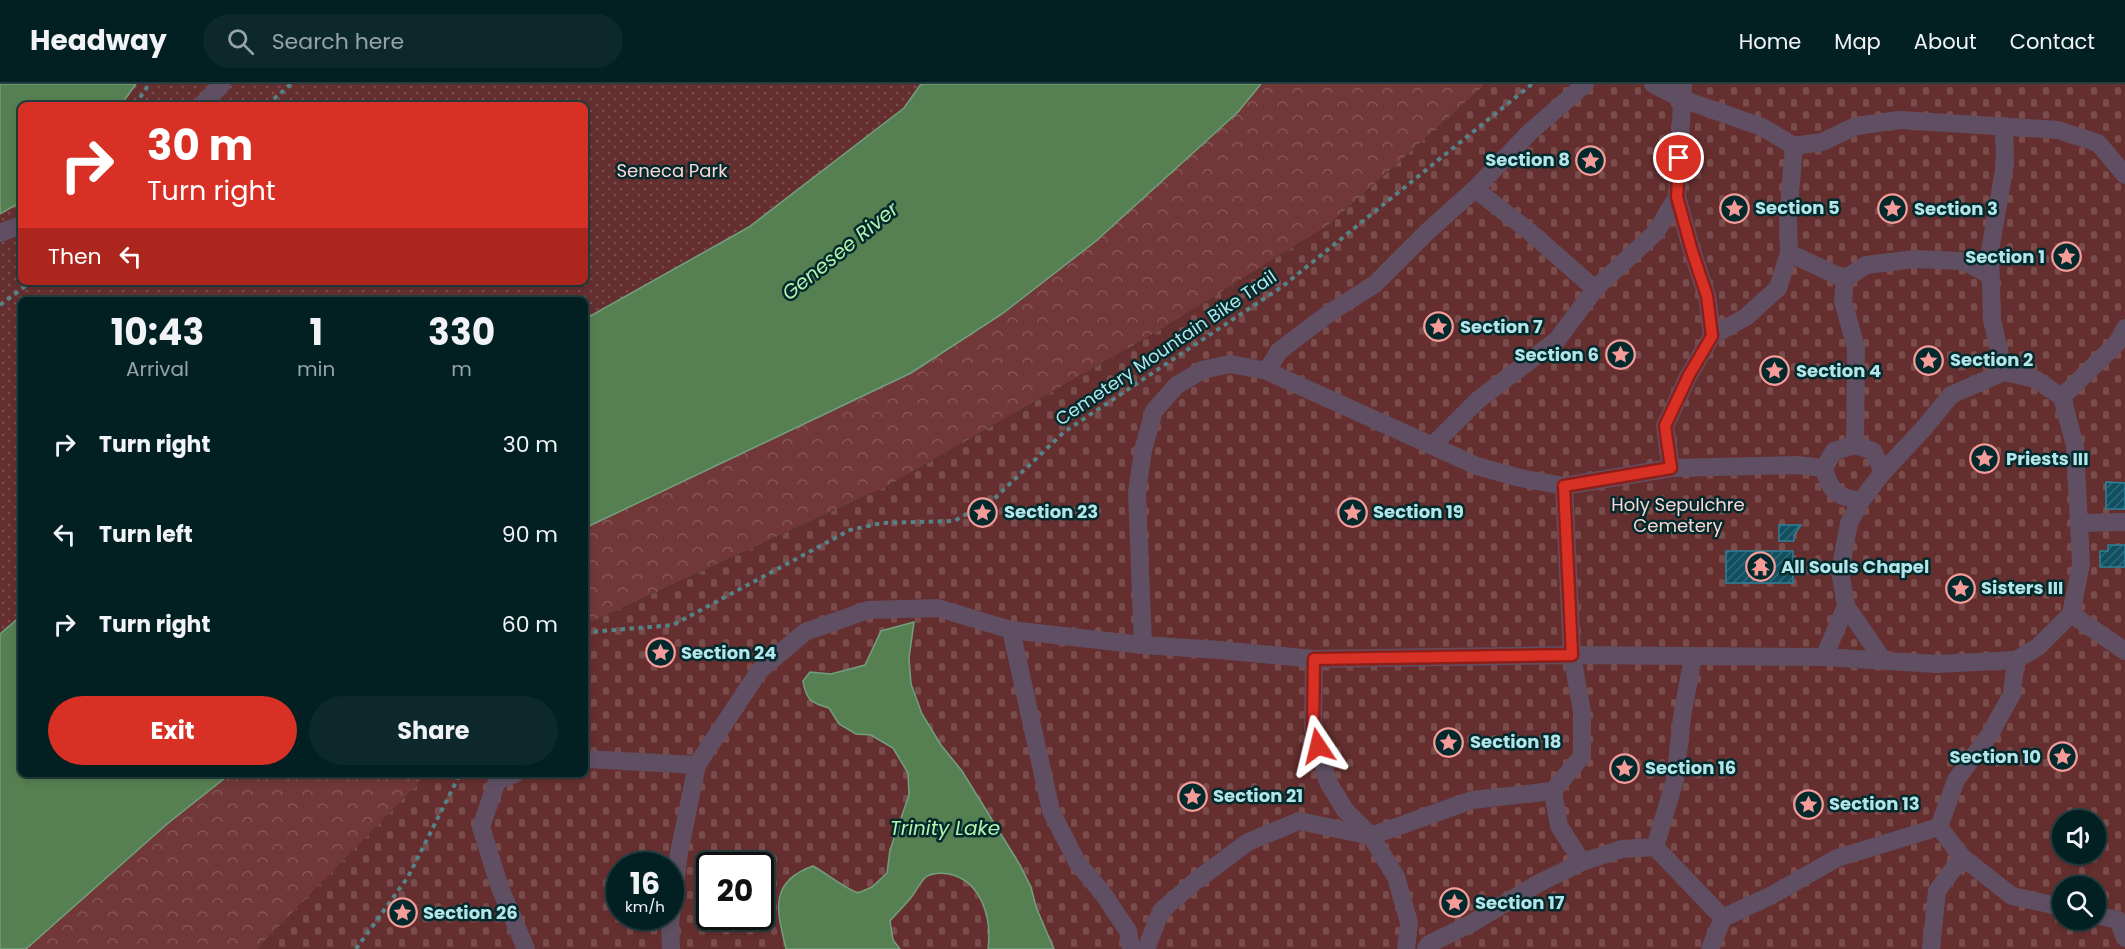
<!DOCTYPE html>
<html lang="en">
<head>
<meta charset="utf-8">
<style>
	:root { --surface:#022022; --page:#0c282a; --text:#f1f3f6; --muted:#96a3a5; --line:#233e40; --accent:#d93025 }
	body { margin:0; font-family:Poppins,sans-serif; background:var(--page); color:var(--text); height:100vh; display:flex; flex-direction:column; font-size:22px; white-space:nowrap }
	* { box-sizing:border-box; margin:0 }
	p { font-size:20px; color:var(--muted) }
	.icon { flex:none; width:33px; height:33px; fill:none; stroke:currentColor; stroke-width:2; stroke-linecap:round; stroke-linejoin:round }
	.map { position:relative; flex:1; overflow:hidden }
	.side { position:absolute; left:18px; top:213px; width:570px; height:480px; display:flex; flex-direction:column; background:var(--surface); border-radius:9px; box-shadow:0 3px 9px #0003,0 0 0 2px var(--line) }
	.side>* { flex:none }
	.guide { position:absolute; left:18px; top:18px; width:570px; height:183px; border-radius:9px; box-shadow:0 3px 9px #0003,0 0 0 2px var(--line); background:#d93025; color:#fff; overflow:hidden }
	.tools { position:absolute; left:2052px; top:726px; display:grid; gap:12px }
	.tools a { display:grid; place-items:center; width:54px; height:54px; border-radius:50%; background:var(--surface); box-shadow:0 3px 9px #0003,0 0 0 2px var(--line); font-size:30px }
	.speed { position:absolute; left:606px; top:768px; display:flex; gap:12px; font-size:30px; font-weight:700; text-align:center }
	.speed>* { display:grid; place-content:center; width:78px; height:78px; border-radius:50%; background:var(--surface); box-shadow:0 3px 9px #0003,0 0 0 2px var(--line); line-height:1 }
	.speed small { font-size:15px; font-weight:400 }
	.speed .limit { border:3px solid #111; border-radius:9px; background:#fff; color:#111 }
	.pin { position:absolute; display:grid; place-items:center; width:51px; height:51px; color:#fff; margin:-26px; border:3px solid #fff; border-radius:50%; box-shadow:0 2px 6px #0007 }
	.me { position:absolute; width:66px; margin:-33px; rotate:350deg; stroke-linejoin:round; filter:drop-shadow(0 0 4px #0008) }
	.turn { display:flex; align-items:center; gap:21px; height:126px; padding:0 30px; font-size:27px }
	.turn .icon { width:78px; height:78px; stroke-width:2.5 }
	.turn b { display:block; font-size:42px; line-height:51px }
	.then { display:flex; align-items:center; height:57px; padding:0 30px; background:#0003; gap:12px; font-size:22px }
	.eta { display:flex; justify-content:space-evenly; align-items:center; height:102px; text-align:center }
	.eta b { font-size:36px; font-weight:700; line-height:42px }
	.action { display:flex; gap:12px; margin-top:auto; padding:12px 30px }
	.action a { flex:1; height:69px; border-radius:36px; background:var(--accent); color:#fff; font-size:24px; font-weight:700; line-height:69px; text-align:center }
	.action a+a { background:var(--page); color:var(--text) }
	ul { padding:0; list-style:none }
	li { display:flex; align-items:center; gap:18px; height:90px; padding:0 30px }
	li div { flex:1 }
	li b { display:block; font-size:22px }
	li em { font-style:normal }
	header { display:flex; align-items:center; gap:36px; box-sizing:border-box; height:84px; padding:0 30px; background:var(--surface); border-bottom:2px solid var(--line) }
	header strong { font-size:28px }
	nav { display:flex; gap:33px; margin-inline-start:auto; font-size:21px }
	.search { width:420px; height:54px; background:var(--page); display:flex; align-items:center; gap:15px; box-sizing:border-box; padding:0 21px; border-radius:33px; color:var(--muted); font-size:22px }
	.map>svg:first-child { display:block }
</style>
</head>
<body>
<header>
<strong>Headway</strong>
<div class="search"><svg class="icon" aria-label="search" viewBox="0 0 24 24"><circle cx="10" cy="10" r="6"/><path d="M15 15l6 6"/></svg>Search here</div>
<nav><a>Home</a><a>Map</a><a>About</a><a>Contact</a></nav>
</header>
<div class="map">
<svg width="2125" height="865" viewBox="0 0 2125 865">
	<defs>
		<pattern id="forest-crowns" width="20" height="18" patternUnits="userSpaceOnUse" patternTransform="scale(1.5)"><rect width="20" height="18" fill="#723838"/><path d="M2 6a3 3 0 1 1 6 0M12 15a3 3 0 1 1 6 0" fill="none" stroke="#845555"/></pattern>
		<pattern id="cemetery-stones" width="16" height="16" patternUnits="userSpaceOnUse" patternTransform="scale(1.5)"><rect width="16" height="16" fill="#662f2f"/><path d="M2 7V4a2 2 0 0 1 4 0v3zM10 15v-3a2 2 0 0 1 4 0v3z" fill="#7a4d4d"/></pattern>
		<pattern id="park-dots" width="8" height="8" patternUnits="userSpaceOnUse" patternTransform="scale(1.5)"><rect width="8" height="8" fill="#662f2f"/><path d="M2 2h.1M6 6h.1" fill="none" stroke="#7a4d4d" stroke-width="1.8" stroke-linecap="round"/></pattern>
		<pattern id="building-hatch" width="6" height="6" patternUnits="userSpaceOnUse" patternTransform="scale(1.5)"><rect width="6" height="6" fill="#115061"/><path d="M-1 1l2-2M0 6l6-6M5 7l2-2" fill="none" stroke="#316978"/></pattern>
	</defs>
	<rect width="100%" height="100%" fill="#022a2d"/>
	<g fill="url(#forest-crowns)">
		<polygon points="1261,0 1486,0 1329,141 1164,244 888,402 585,541 585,444 911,289 1002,230 1096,157 1238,28"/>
		<polygon points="230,690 428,690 262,860 259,865 26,865 167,740"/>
	</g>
	<path fill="url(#cemetery-stones)" fill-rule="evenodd" d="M1486,0H2125V865H259L262,860L428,690H585V541L888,402L1164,244L1329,141ZM2062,736H2096V770H2062ZM620,782H670V832H620ZM710,782H760V832H710ZM2062,802H2096V836H2062Z"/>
	<path fill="url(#park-dots)" fill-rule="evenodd" d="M0,0H921L904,24L749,143L585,235V216H21V532L0,550ZM21,21H585V198H21Z"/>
	<g fill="#578052" stroke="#729f80" stroke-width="1.5">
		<polygon points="0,0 136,0 121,21 21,21 21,118 0,130"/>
		<polygon points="921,0 1261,0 1238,28 1096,157 1002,230 911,289 585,444 585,235 749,143 904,24"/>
		<polygon points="21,532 21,690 230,690 167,740 26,865 0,865 0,550"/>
		<path d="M914,538L909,574L911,600L922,630L941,661L962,687L1020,781L1031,803L1036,823L1054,865H988C992,835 982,797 949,790C942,789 932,789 926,793C919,799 915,810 909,816C903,823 896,830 890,837L893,856L900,865H786C777,827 768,798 813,782C829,791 842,803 858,809L872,803L887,789L890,766L909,711L908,689L893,664L871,651L856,650L839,640L829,624C811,619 806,616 803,597L810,588L831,590L865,581L881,547Z"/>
	</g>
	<g fill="url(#building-hatch)" stroke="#2e8098" stroke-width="1.5">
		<polygon points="2106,398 2125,399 2125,425 2106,425"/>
		<polygon points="1779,441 1801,441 1794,451 1794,457 1779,457"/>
		<polygon points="2108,461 2125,461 2125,483 2100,483 2100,467 2108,467"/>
		<rect x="1726" y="467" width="67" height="32"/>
	</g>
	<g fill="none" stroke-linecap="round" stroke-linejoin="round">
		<g stroke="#558387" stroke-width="4" stroke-dasharray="4.5 4.5" stroke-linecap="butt">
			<polyline points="135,21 149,0"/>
			<polyline points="267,21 291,0"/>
			<polyline points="0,221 31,198"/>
			<polyline points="585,550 590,548 673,541 850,446 882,439 954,437 994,415 1064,348 1283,202 1532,0"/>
			<polyline points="356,865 408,793 460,690"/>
		</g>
		<g stroke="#604f63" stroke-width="18">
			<polyline points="1653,0 1682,15 1762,43 1794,62 1822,58 1856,42 1900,36 2058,46 2098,59 2125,91"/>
			<polyline points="202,21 222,0"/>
			<polyline points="1475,105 1530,148 1595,205"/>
			<polyline points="1677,113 1692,167 1707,212 1712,252"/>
			<polyline points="0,149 21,141"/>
			<polyline points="1789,169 1845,195"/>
			<polyline points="1267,287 1279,267 1328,230 1375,200 1427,148 1475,105 1530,48 1585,0"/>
			<polyline points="2004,288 1992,236 1990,167 2005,80 2004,42"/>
			<polyline points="2062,313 2117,259 2125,244"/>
			<polyline points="1855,361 1856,264 1843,217 1845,195 1866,181 1915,175 1963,177 1990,191"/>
			<polyline points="1432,362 1478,316 1557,256 1595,205 1656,148 1677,113 1683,0"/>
			<polyline points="1671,384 1665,342 1689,291 1712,252 1746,233 1778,204 1789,169 1788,134 1794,62"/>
			<path d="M1861,417C1837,413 1830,408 1824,384L1834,367L1855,361L1873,367L1883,388"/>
			<polyline points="2079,439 2125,438"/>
			<polyline points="2071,530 2125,567"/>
			<polyline points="1011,546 1051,727 1077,778 1104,811 1128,847 1131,865"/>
			<polyline points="1143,561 1137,409 1143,366 1154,327 1176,302 1202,286 1230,280 1267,287 1477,382 1520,394 1564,402 1671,384 1796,381 1824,384"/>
			<polyline points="1824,573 1936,580 2016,576 2038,563 2071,530 2081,480 2075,362 2062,313 2035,295 2004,288 1951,311 1924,344 1883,388 1861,417 1849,439 1840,487 1846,522 1883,576"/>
			<polyline points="1314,575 1313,644 1328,698 1345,726 1371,752 1396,793 1409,839 1406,865"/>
			<polyline points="2016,576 2012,610 1990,650 1956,696 1939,743 1962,773 2012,812 2062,823"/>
			<polyline points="585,675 697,681"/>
			<polyline points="515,690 497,697 481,743 500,804 526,865"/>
			<polyline points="1553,707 1559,742 1582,778"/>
			<polyline points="1655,763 1675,696 1682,633 1693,573"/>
			<polyline points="2096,831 2118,836 2125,854"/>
			<polyline points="1723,834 1772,811 1837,774 1939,743"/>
			<polyline points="671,865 670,840 679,769 697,681 760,586 805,548 868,526 938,524 1011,546 1143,561 1219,566 1314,575 1572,571 1824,573 1846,522"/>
			<polyline points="1146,865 1161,827 1193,799 1248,758 1299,737 1371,752 1472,716 1553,707 1582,672 1582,628 1572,571 1564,402"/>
			<polyline points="1426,865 1429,860 1472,839 1539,799 1582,778 1622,765 1655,763 1723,834 1710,865"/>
			<polyline points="1931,865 1937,807 1962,773"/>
		</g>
	</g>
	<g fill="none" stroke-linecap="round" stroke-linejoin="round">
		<defs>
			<polyline id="route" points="1318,662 1313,644 1314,575 1572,571 1564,402 1671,384 1665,342 1689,291 1712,252 1707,212 1692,167 1677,113 1679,74"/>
		</defs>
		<use href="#route" stroke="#8d1f18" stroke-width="15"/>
		<use href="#route" stroke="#d93025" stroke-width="10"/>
	</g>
	<defs>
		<symbol id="sight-ring" viewBox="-11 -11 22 22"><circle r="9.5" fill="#022a2d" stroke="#f59b99" stroke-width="1.5"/><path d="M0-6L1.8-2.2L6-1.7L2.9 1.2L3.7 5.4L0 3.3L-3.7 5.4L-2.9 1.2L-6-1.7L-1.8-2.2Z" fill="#f59b99"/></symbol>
		<symbol id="temple-ring" viewBox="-11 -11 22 22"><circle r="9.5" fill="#022a2d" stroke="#f59b99" stroke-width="1.5"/><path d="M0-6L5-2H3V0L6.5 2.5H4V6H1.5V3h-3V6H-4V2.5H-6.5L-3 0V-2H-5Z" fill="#f59b99"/></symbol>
	</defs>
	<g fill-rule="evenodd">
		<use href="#sight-ring" x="1574" y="60" width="33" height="33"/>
		<use href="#sight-ring" x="1718" y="108" width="33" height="33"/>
		<use href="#sight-ring" x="1876" y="108" width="33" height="33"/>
		<use href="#sight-ring" x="2050" y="156" width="33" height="33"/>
		<use href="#sight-ring" x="1422" y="226" width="33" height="33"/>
		<use href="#sight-ring" x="1604" y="254" width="33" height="33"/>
		<use href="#sight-ring" x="1912" y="260" width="33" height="33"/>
		<use href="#sight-ring" x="1758" y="270" width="33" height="33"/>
		<use href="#sight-ring" x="1968" y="358" width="33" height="33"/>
		<use href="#sight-ring" x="966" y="412" width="33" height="33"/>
		<use href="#sight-ring" x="1336" y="412" width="33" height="33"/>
		<use href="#temple-ring" x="1744" y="466" width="33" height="33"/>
		<use href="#sight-ring" x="1944" y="488" width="33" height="33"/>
		<use href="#sight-ring" x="644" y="552" width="33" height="33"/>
		<use href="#sight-ring" x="1432" y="642" width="33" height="33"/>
		<use href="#sight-ring" x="2046" y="656" width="33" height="33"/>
		<use href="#sight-ring" x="1608" y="668" width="33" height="33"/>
		<use href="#sight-ring" x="1176" y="696" width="33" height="33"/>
		<use href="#sight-ring" x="1792" y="704" width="33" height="33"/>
		<use href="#sight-ring" x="1438" y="802" width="33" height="33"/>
		<use href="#sight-ring" x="386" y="812" width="33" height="33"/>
	</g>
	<g text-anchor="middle" stroke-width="5" stroke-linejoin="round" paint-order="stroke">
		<g font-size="18" font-weight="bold" fill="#b2e6ea" stroke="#022a2d" text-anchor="start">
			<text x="1570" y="82" text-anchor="end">Section 8</text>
			<text x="1755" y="130">Section 5</text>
			<text x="1914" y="131">Section 3</text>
			<text x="2045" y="179" text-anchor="end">Section 1</text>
			<text x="1460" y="249">Section 7</text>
			<text x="1599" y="277" text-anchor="end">Section 6</text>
			<text x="1950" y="282">Section 2</text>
			<text x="1796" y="293">Section 4</text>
			<text x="2006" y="381">Priests III</text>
			<text x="1004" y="434">Section 23</text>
			<text x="1373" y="434">Section 19</text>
			<text x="1781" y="489">All Souls Chapel</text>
			<text x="1981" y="510">Sisters III</text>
			<text x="681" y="575">Section 24</text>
			<text x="1470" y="664">Section 18</text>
			<text x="2041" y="679" text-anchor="end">Section 10</text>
			<text x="1645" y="690">Section 16</text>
			<text x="1213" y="718">Section 21</text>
			<text x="1829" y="726">Section 13</text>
			<text x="1475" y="825">Section 17</text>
			<text x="423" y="835">Section 26</text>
		</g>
		<g font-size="18" fill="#fed6d4" stroke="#022a2d">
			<text x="672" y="93">Seneca Park</text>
			<text x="1678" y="427">Holy Sepulchre<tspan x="1678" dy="21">Cemetery</tspan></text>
		</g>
		<g font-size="18" fill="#b2e6ea" stroke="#022a2d">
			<text transform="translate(1166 264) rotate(-34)" y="6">Cemetery Mountain Bike Trail</text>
		</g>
		<g font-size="20" font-style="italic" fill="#b5f2ab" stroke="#022a2d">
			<text transform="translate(840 167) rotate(-39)" y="7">Genesee River</text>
			<text x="945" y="751">Trinity Lake</text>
		</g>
	</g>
</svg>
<div class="tools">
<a><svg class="icon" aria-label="sound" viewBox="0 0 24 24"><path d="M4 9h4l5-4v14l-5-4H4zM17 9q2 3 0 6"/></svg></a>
<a><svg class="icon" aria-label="search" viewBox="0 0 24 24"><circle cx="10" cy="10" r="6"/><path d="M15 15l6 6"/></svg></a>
</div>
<div class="speed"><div>16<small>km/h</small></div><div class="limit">20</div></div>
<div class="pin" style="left:1679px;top:74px;background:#d93025"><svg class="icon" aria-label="arrive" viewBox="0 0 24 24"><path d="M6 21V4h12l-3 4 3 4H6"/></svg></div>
<svg class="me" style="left:1318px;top:662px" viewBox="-20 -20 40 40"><path d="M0-17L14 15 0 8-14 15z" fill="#d93025" stroke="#fff" stroke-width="4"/></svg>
<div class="guide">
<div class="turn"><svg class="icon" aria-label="right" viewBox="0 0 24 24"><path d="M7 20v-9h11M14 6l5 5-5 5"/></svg><div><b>30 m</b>Turn right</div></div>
<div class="then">Then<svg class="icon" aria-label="left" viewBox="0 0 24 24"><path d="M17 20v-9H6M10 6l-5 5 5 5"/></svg></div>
</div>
<section class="side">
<div class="eta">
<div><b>10:43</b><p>Arrival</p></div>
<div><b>1</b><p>min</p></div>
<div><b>330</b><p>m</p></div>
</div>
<ul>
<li><svg class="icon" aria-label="right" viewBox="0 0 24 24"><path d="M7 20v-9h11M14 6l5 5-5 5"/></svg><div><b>Turn right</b></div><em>30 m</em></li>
<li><svg class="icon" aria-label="left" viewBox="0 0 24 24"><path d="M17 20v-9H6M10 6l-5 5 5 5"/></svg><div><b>Turn left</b></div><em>90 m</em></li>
<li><svg class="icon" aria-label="right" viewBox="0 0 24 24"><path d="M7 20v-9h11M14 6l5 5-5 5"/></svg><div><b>Turn right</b></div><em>60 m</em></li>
</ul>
<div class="action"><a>Exit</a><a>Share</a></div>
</section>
</div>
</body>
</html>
